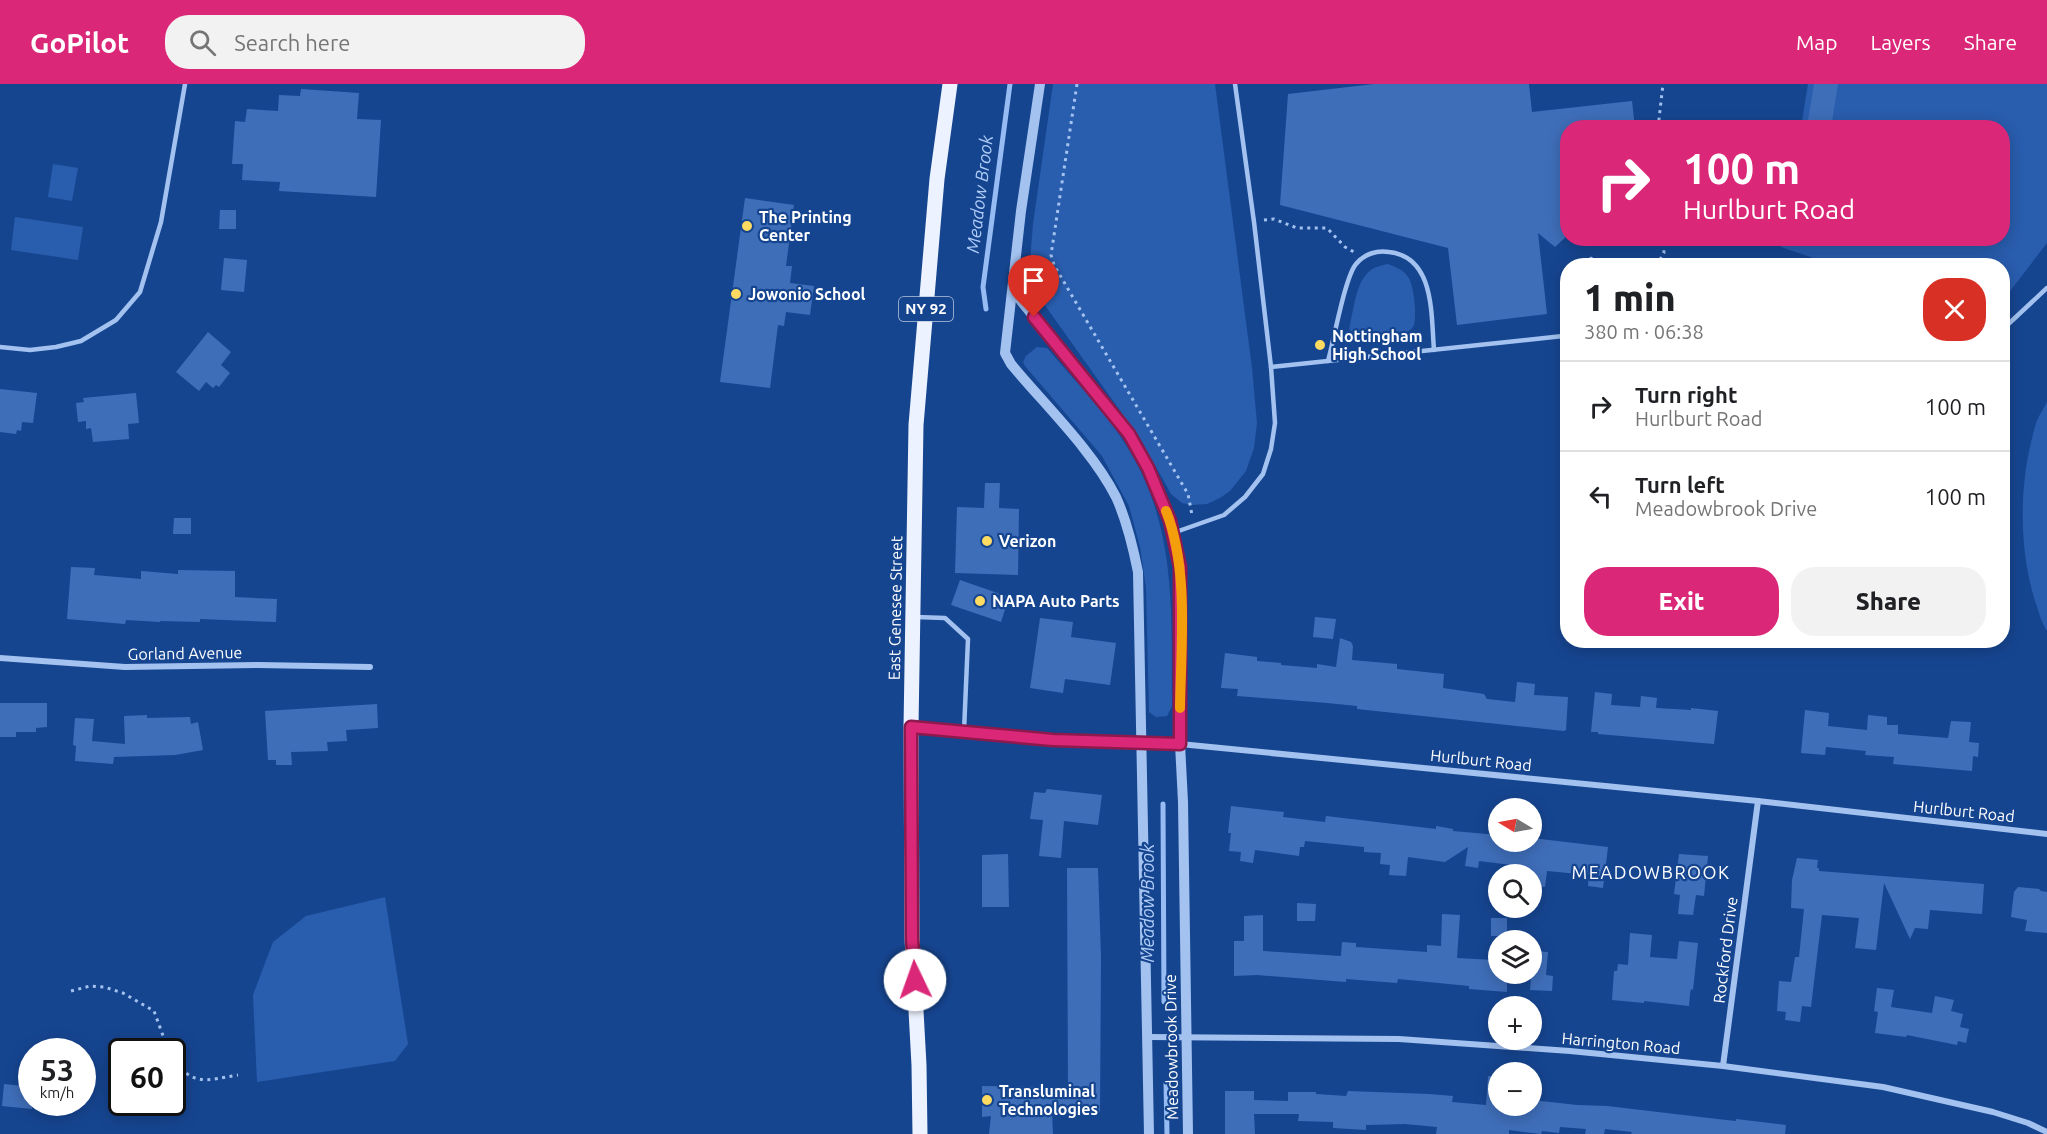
<!DOCTYPE html>
<html lang="en">
<head>
<meta charset="utf-8">
<style>
	:root { --surface:#fff; --page:#f2f2f2; --text:#202124; --muted:#757577; --line:#e0e0e0; --accent:#db2777 }
	body { margin:0; font-family:Ubuntu,sans-serif; background:var(--page); color:var(--text); height:100vh; display:flex; flex-direction:column; font-size:22px; white-space:nowrap }
	* { box-sizing:border-box; margin:0 }
	p { font-size:20px; color:var(--muted) }
	.icon { flex:none; width:33px; height:33px; fill:none; stroke:currentColor; stroke-width:2; stroke-linecap:round; stroke-linejoin:round }
	.map { position:relative; flex:1; overflow:hidden }
	.panel { position:absolute; left:1560px; top:174px; width:450px; height:390px; display:flex; flex-direction:column; background:var(--surface); border-radius:24px; box-shadow:0 3px 15px #0003 }
	.panel>* { flex:none }
	.guide { position:absolute; left:1560px; top:36px; width:450px; height:126px; border-radius:24px; box-shadow:0 3px 15px #0003; background:#db2777; color:#fff; overflow:hidden }
	.needle { width:39px; rotate:280deg }
	.buttons { position:absolute; left:1488px; top:714px; display:grid; gap:12px }
	.buttons a { display:grid; place-items:center; width:54px; height:54px; border-radius:50%; background:var(--surface); box-shadow:0 3px 15px #0003; font-size:30px }
	.speed { position:absolute; left:18px; top:954px; display:flex; gap:12px; font-size:30px; font-weight:700; text-align:center }
	.speed>* { display:grid; place-content:center; width:78px; height:78px; border-radius:50%; background:var(--surface); box-shadow:0 3px 15px #0003; line-height:1 }
	.speed small { font-size:15px; font-weight:400 }
	.speed .limit { border:3px solid #111; border-radius:9px; background:#fff; color:#111 }
	.pin { position:absolute; display:grid; place-items:center; width:51px; height:51px; color:#fff; margin:-62px -26px; border-radius:50% 50% 50% 0; rotate:-45deg; box-shadow:0 0 6px #0007 }
	.pin .icon { rotate:45deg }
	.me { position:absolute; width:66px; margin:-33px; rotate:357deg; stroke-linejoin:round; filter:drop-shadow(0 0 4px #0008) }
	.turn { display:flex; align-items:center; gap:21px; height:126px; padding:0 24px; font-size:27px }
	.turn .icon { width:78px; height:78px; stroke-width:2.5 }
	.turn b { display:block; font-size:42px; line-height:51px }
	.round { display:grid; place-items:center; flex:none; width:63px; height:63px; border-radius:24px; background:var(--page) }
	.head { display:flex; align-items:center; justify-content:space-between; height:102px; padding:0 24px }
	h1 { font-size:36px; font-weight:800; line-height:45px }
	.action { display:flex; gap:12px; margin-top:auto; padding:12px 24px }
	.action a { flex:1; height:69px; border-radius:24px; background:var(--accent); color:#fff; font-size:24px; font-weight:800; line-height:69px; text-align:center }
	.action a+a { background:var(--page); color:var(--text) }
	ul { padding:0; list-style:none }
	li { display:flex; align-items:center; gap:18px; height:90px; padding:0 24px; border-top:2px solid var(--line) }
	li div { flex:1 }
	li b { display:block; font-size:22px }
	li em { font-style:normal }
	header { display:flex; align-items:center; gap:36px; box-sizing:border-box; height:84px; padding:0 30px; background:var(--accent); color:#fff }
	header strong { font-size:28px }
	nav { display:flex; gap:33px; margin-inline-start:auto; font-size:21px }
	.search { width:420px; height:54px; background:var(--page); display:flex; align-items:center; gap:15px; box-sizing:border-box; padding:0 21px; border-radius:24px; color:var(--muted); font-size:22px }
	.map>svg:first-child { display:block }
</style>
</head>
<body>
<header>
<strong>GoPilot</strong>
<div class="search"><svg class="icon" aria-label="search" viewBox="0 0 24 24"><circle cx="10" cy="10" r="6"/><path d="M15 15l6 6"/></svg>Search here</div>
<nav><a>Map</a><a>Layers</a><a>Share</a></nav>
</header>
<div class="map">
<svg width="2047" height="1050" viewBox="0 0 2047 1050">
	<rect width="100%" height="100%" fill="#164590"/>
	<g fill="#295dae">
		<polygon points="1053,0 1215,0 1252,284 1257,339 1254,364 1246,387 1230,407 1220,414 1207,420 1192,421 1182,419 1171,410 1141,356 1044,220 1030,177 1033,140"/>
		<polygon points="1808,0 2047,0 2047,159 2004,215 2002,182 1831,181 1831,180 1781,163 1783,154 2002,154 2002,44 1801,43"/>
		<polygon points="53,80 78,84 72,117 48,113"/>
		<polygon points="15,133 83,143 78,176 11,166"/>
		<path d="M1388,180C1395,183 1404,186 1408,193C1414,200 1417,232 1414,241C1412,245 1411,245 1407,248L1355,252L1349,245C1354,227 1355,194 1374,184C1378,182 1383,181 1388,180Z"/>
		<path d="M1037,263L1047,264C1079,302 1117,339 1139,384C1177,459 1171,540 1172,622L1167,632L1156,633L1149,628L1146,504L1140,463L1129,422L1102,372L1025,282L1023,278L1026,272Z"/>
		<path d="M2047,318V547C2041,538 2039,528 2035,517C2018,461 2019,399 2035,343C2037,334 2043,326 2047,318Z"/>
		<polygon points="385,813 408,960 395,977 257,998 253,911 273,858 306,832"/>
	</g>
	<g fill="none" stroke-linecap="round" stroke-linejoin="round">
		<g stroke="#96bcf3" stroke-width="5">
			<polyline points="986,225 983,203 1010,0"/>
			<polyline points="1163,720 1164,918"/>
			<polyline points="1166,998 1167,1050"/>
		</g>
	</g>
	<g fill="#3f6eb9">
		<polygon points="1374,0 1529,0 1532,28 1632,17 1635,44 1568,44 1568,151 1555,163 1538,149 1547,230 1457,241 1448,164 1280,121 1288,10"/>
		<polygon points="1814,0 1838,0 1831,44 1807,42"/>
		<polygon points="301,5 359,9 357,35 381,36 376,113 279,107 280,98 242,96 243,80 232,80 235,37 245,38 247,25 278,27 279,11 300,12"/>
		<polygon points="745,114 794,121 786,182 792,182 790,199 814,202 810,231 786,228 784,242 778,241 770,304 720,298"/>
		<polygon points="220,126 236,126 236,145 219,145"/>
		<polygon points="224,174 247,176 244,208 221,206"/>
		<polygon points="208,248 231,268 221,281 230,289 219,303 216,301 213,304 206,298 199,307 176,288"/>
		<polygon points="0,305 37,309 33,339 22,338 21,347 17,346 16,350 0,348"/>
		<polygon points="136,309 139,339 128,340 129,355 93,358 91,344 86,345 86,337 78,338 76,319 84,318 83,314"/>
		<polygon points="985,399 1000,399 999,424 1019,425 1018,491 955,489 957,423 984,424"/>
		<polygon points="174,434 191,434 191,450 173,450"/>
		<polygon points="71,483 95,484 94,491 141,495 141,487 178,490 178,486 235,487 235,513 277,515 276,538 200,535 200,538 160,537 160,538 126,536 125,540 67,535"/>
		<polygon points="960,496 1009,513 1001,538 951,521"/>
		<polygon points="1315,533 1336,535 1333,555 1313,553"/>
		<polygon points="1040,534 1073,538 1071,553 1116,559 1110,601 1065,595 1063,609 1030,604"/>
		<polygon points="1340,554 1351,558 1353,562 1352,576 1397,580 1397,585 1444,590 1443,604 1484,610 1487,615 1515,618 1517,598 1535,600 1534,611 1568,613 1566,646 1564,647 1357,625 1357,622 1327,619 1237,612 1238,605 1221,604 1225,569 1257,573 1257,577 1281,579 1281,581 1317,584 1317,580 1336,583"/>
		<polygon points="1595,608 1612,610 1611,621 1640,623 1641,612 1657,614 1656,624 1691,626 1691,624 1718,627 1714,660 1598,650 1598,648 1591,648"/>
		<polygon points="0,619 47,619 47,643 36,644 36,648 16,648 16,653 0,653"/>
		<polygon points="377,620 378,644 346,646 347,657 327,658 328,667 291,668 292,681 276,681 276,676 268,676 265,627"/>
		<polygon points="1805,626 1829,629 1828,642 1867,646 1868,631 1887,633 1887,641 1898,641 1898,650 1948,654 1951,637 1971,638 1969,658 1979,659 1978,673 1973,672 1972,687 1893,680 1894,673 1865,671 1866,667 1826,663 1825,671 1801,669"/>
		<polygon points="147,631 147,634 190,633 191,640 198,638 203,666 175,671 114,673 113,680 75,677 76,662 73,661 75,634 94,635 92,657 125,660 124,632"/>
		<polygon points="1047,705 1102,711 1098,741 1064,737 1061,774 1039,772 1043,736 1030,735 1034,708 1045,709"/>
		<polygon points="1231,722 1284,728 1283,733 1325,738 1326,732 1436,745 1436,742 1453,745 1453,747 1498,751 1498,758 1532,758 1532,754 1608,763 1603,804 1588,802 1589,791 1547,787 1545,803 1532,801 1532,790 1527,790 1528,783 1479,777 1478,784 1465,782 1468,763 1445,778 1408,773 1406,792 1389,791 1390,781 1380,780 1381,769 1364,768 1364,763 1305,757 1304,763 1300,763 1299,772 1255,766 1253,779 1240,777 1241,768 1229,767 1231,749 1228,749"/>
		<polygon points="1008,770 1009,823 982,823 982,771"/>
		<polygon points="1679,770 1708,772 1704,812 1696,811 1693,831 1678,830 1680,811 1674,810"/>
		<polygon points="1797,774 1818,776 1817,784 1819,784 1819,787 1984,800 1982,830 1930,826 1928,845 1915,844 1910,855 1884,799 1876,866 1855,864 1859,834 1822,831 1811,923 1802,922 1800,938 1785,936 1786,928 1777,927 1779,897 1791,898 1795,873 1799,873 1804,825 1791,824 1792,796"/>
		<polygon points="1067,784 1098,784 1101,873 1100,1028 1052,1028 1053,1050 989,1050 991,1032 982,1033 982,1002 1068,1003"/>
		<polygon points="2018,803 2039,805 2041,807 2047,808 2047,849 2025,847 2027,836 2011,833 2014,808"/>
		<polygon points="1297,819 1316,820 1315,837 1297,837"/>
		<polygon points="1442,830 1460,831 1457,874 1494,876 1494,882 1498,882 1498,890 1507,890 1507,908 1469,905 1469,902 1398,895 1397,899 1346,895 1346,898 1257,891 1234,892 1234,857 1244,857 1244,832 1263,831 1263,867 1341,872 1342,858 1356,859 1356,863 1427,868 1427,861 1441,862"/>
		<rect x="1491" y="834" width="16" height="18"/>
		<polygon points="1630,849 1652,851 1650,873 1677,875 1679,857 1698,859 1693,906 1691,905 1690,910 1689,922 1644,917 1644,919 1612,916 1614,887 1617,887 1618,880 1628,881"/>
		<polygon points="1533,867 1548,868 1546,891 1553,892 1552,907 1530,906"/>
		<polygon points="1877,904 1894,906 1891,923 1932,929 1935,912 1954,916 1951,927 1963,930 1960,943 1969,945 1966,959 1958,957 1957,961 1907,951 1906,953 1875,949 1878,928 1874,927"/>
		<polygon points="1488,992 1498,992 1498,1022 1532,1022 1532,1016 1577,1021 1607,1022 1726,1036 1736,1037 1736,1035 1786,1041 1785,1050 1631,1050 1632,1048 1605,1045 1604,1050 1585,1050 1586,1045 1560,1043 1559,1049 1542,1047 1541,1050 1509,1046 1509,1050 1436,1050 1437,1043 1405,1040 1366,1041 1366,1046 1333,1044 1333,1038 1298,1037 1299,1030 1254,1030 1255,1050 1225,1050 1225,1007 1254,1007 1254,1016 1288,1017 1288,1008 1316,1008 1316,1010 1346,1012 1348,1007 1429,1010 1453,1012 1452,1018 1486,1021"/>
		<polygon points="4,1000 32,1003 32,1025 2,1022"/>
	</g>
	<g fill="none" stroke-linecap="round" stroke-linejoin="round">
		<g stroke="#a3c2f0" stroke-width="3" stroke-dasharray="3 4.5" stroke-linecap="butt">
			<polyline points="1077,0 1051,171 1054,181 1188,410 1192,431"/>
			<polyline points="1658,44 1663,0"/>
			<polyline points="1264,136 1274,135 1297,144 1327,144 1345,163 1354,168"/>
			<polyline points="1656,182 1664,169 1663,154"/>
			<polyline points="1566,294 1568,292"/>
			<polyline points="71,907 90,902 104,903 123,909 154,927 169,968"/>
			<path d="M172,972C192,1004 206,996 238,991"/>
		</g>
		<g stroke="#a3c2f0" stroke-width="4.5">
			<polyline points="1589,182 1591,175"/>
			<polyline points="2002,246 2047,204"/>
			<polyline points="0,263 30,266 56,263 81,257 116,236 140,208 161,138 185,0"/>
			<path d="M1328,277C1334,256 1345,193 1356,180C1364,170 1377,166 1389,168C1435,173 1431,231 1434,266"/>
			<polyline points="1271,283 1563,252 1568,241"/>
			<polyline points="1173,449 1224,431 1245,413 1263,390 1271,365 1275,339 1271,283 1254,138 1235,0"/>
			<polyline points="916,533 945,534 968,555 964,647"/>
		</g>
		<g stroke="#a3c2f0" stroke-width="6">
			<polyline points="0,574 125,583 259,581 370,583"/>
			<polyline points="911,643 1053,656 1180,660 1758,717 2047,750"/>
			<polyline points="1149,953 1399,955 1570,967 1723,982 1883,1003 1993,1028 2028,1039 2047,1048"/>
			<polyline points="1723,982 1758,717"/>
		</g>
		<g stroke="#a3c2f0" stroke-width="10">
			<path d="M1040,0L1021,127L1005,269L1011,280C1044,320 1093,367 1116,413C1127,437 1133,463 1138,488L1149,1050"/>
			<polyline points="1013,207 1129,350 1148,384 1170,437 1180,483 1180,660 1183,718 1188,1050"/>
		</g>
		<polyline stroke="#ecf2ff" stroke-width="15" points="920,1050 919,981 912,854 911,643 916,341 937,95 950,0"/>
	</g>
	<g fill="none" stroke-linecap="round" stroke-linejoin="round">
		<defs>
			<polyline id="route" points="915,896 912,854 911,643 1053,656 1180,660 1180,483 1170,437 1148,384 1129,350 1034,233"/>
		</defs>
		<use href="#route" stroke="#8e194d" stroke-width="15"/>
		<use href="#route" stroke="#db2777" stroke-width="10"/>
		<path stroke="#f59e0b" stroke-width="10" d="M1166,427C1189,484 1181,562 1180,624"/>
	</g>
	<g fill="#ffdb62" stroke="#164590" stroke-width="2">
		<circle cx="747" cy="142" r="6"/>
		<circle cx="736" cy="210" r="6"/>
		<circle cx="1320" cy="261" r="6"/>
		<circle cx="987" cy="457" r="6"/>
		<circle cx="980" cy="517" r="6"/>
		<circle cx="987" cy="1016" r="6"/>
	</g>
	<g text-anchor="middle" stroke-width="4.5" stroke-linejoin="round" paint-order="stroke">
		<rect fill="#164590" stroke="#b9c7de" stroke-width="1.5" x="899" y="213" width="54" height="24" rx="4.5"/>
		<g font-size="15" font-weight="bold" fill="#fff">
			<text x="926" y="230">NY 92</text>
		</g>
		<g font-size="16" font-weight="bold" fill="#fff" stroke="#164590" text-anchor="start">
			<text x="759" y="139">The Printing<tspan x="759" dy="18">Center</tspan></text>
			<text x="748" y="216">Jowonio School</text>
			<text x="1332" y="258">Nottingham<tspan x="1332" dy="18">High School</tspan></text>
			<text x="999" y="463">Verizon</text>
			<text x="992" y="523">NAPA Auto Parts</text>
			<text x="999" y="1013">Transluminal<tspan x="999" dy="18">Technologies</tspan></text>
		</g>
		<g font-size="16" fill="#fff" stroke="#164590">
			<text transform="translate(895 524) rotate(-89)" y="6">East Genesee Street</text>
			<text transform="translate(185 569) rotate(-1)" y="6">Gorland Avenue</text>
			<text transform="translate(1481 676) rotate(6)" y="6">Hurlburt Road</text>
			<text transform="translate(1964 727) rotate(6)" y="6">Hurlburt Road</text>
			<text transform="translate(1725 866) rotate(-83)" y="6">Rockford Drive</text>
			<text transform="translate(1621 959) rotate(5)" y="6">Harrington Road</text>
			<text transform="translate(1171 963) rotate(-91)" y="6">Meadowbrook Drive</text>
		</g>
		<g font-size="18" font-style="italic" fill="#afccf7" stroke="#164590">
			<text transform="translate(980 110) rotate(-83)" y="6">Meadow Brook</text>
			<text transform="translate(1148 819) rotate(-90)" y="6">Meadow Brook</text>
		</g>
		<g font-size="18" letter-spacing="1.5" fill="#fff" stroke="#164590">
			<text x="1651" y="795">MEADOWBROOK</text>
		</g>
	</g>
</svg>
<div class="buttons">
<a><svg class="needle" viewBox="-14 -14 28 28"><path d="M0-13l5 13h-10z" fill="#e53935"/><path d="M0 13l5-13h-10z" fill="#757577"/></svg></a>
<a><svg class="icon" aria-label="search" viewBox="0 0 24 24"><circle cx="10" cy="10" r="6"/><path d="M15 15l6 6"/></svg></a>
<a><svg class="icon" aria-label="layers" viewBox="0 0 24 24"><path d="M12 4l9 5-9 5-9-5zM3 14l9 5 9-5"/></svg></a>
<a>+</a>
<a>−</a>
</div>
<div class="speed"><div>53<small>km/h</small></div><div class="limit">60</div></div>
<div class="pin" style="left:1034px;top:233px;background:#d93025"><svg class="icon" aria-label="arrive" viewBox="0 0 24 24"><path d="M6 21V4h12l-3 4 3 4H6"/></svg></div>
<svg class="me" style="left:915px;top:896px" viewBox="-20 -20 40 40"><circle r="19" fill="#fff"/><path d="M0-13L10 11 0 6-10 11z" fill="#db2777"/></svg>
<div class="guide">
<div class="turn"><svg class="icon" aria-label="right" viewBox="0 0 24 24"><path d="M7 20v-9h11M14 6l5 5-5 5"/></svg><div><b>100 m</b>Hurlburt Road</div></div>
</div>
<section class="panel">
<div class="head"><div><h1>1 min</h1><p>380 m · 06:38</p></div><a class="round" style="background:#d93025;color:#fff"><svg class="icon" aria-label="close" viewBox="0 0 24 24"><path d="M6 6l12 12M18 6L6 18"/></svg></a></div>
<ul>
<li><svg class="icon" aria-label="right" viewBox="0 0 24 24"><path d="M7 20v-9h11M14 6l5 5-5 5"/></svg><div><b>Turn right</b><p>Hurlburt Road</p></div><em>100 m</em></li>
<li><svg class="icon" aria-label="left" viewBox="0 0 24 24"><path d="M17 20v-9H6M10 6l-5 5 5 5"/></svg><div><b>Turn left</b><p>Meadowbrook Drive</p></div><em>100 m</em></li>
</ul>
<div class="action"><a>Exit</a><a>Share</a></div>
</section>
</div>
</body>
</html>
